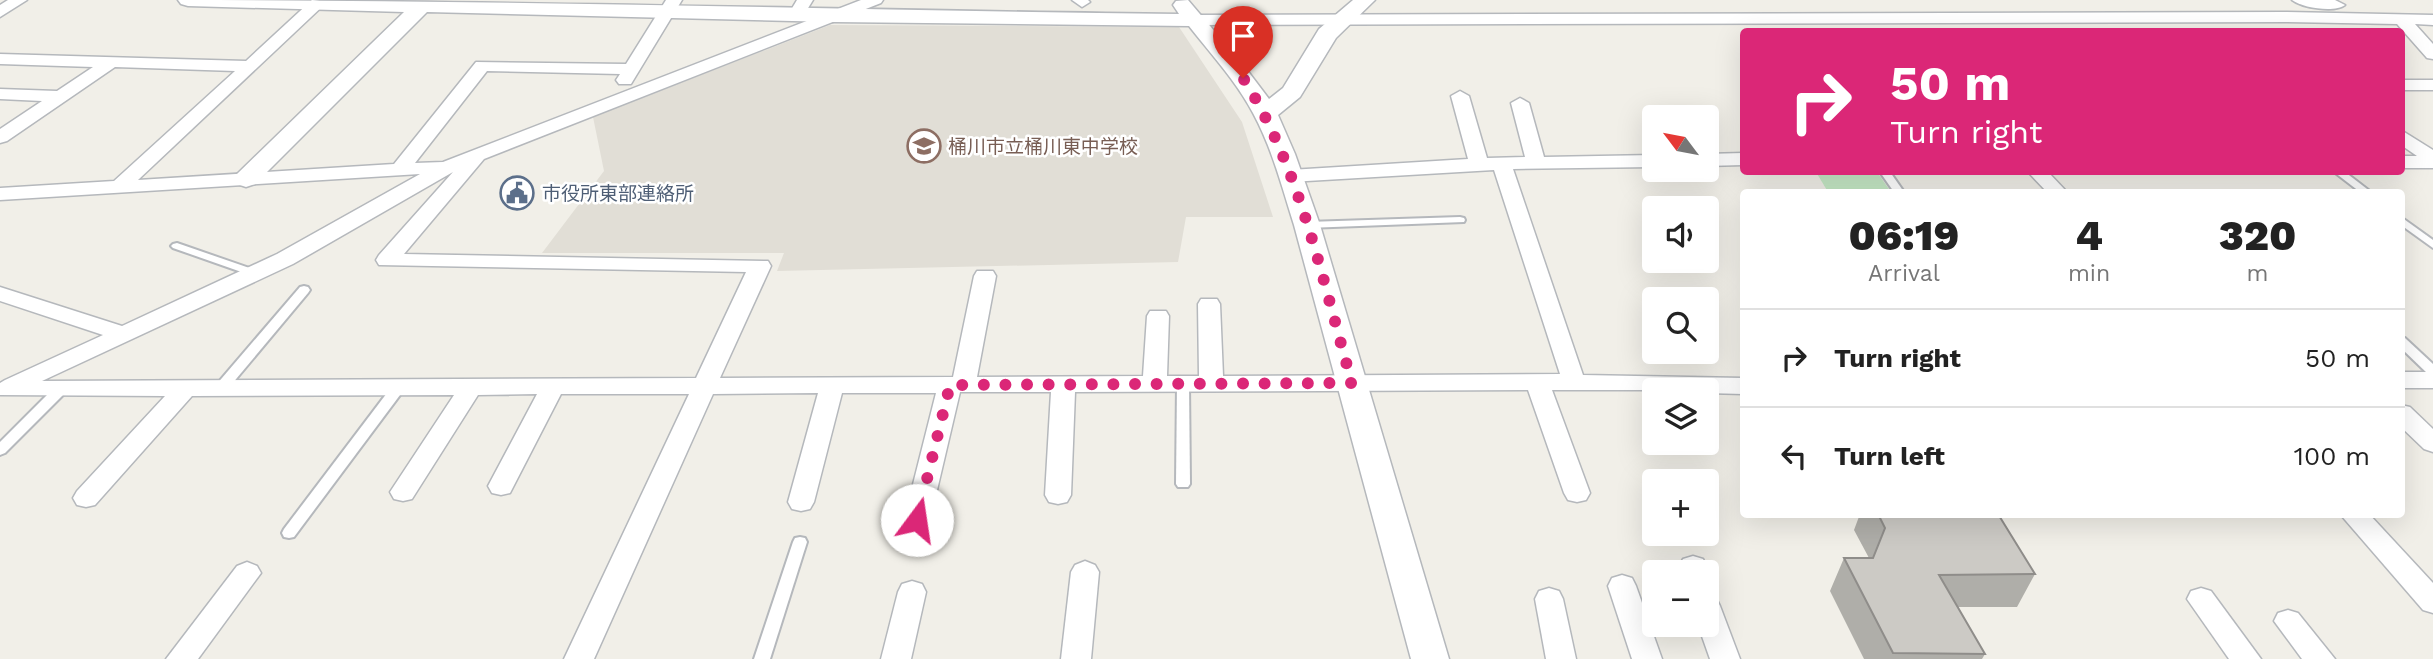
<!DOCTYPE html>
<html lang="en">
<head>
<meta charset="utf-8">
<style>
	:root { --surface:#fff; --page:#f2f2f2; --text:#222; --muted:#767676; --line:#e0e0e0 }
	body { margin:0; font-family:"Work Sans","Noto Sans JP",sans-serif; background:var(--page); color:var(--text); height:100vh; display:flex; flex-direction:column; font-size:26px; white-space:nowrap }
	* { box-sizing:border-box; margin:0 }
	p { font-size:23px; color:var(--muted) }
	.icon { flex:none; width:38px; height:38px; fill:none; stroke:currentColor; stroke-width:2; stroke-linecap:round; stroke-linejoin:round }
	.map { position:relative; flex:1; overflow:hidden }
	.drawer { position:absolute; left:1740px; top:189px; width:665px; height:329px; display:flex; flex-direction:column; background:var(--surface); border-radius:7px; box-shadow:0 7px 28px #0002 }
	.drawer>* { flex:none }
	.guide { position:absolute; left:1740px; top:28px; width:665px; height:147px; border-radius:7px; box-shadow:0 7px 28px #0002; background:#db2777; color:#fff; overflow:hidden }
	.needle { width:46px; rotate:302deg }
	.fabs { position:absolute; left:1642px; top:105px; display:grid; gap:14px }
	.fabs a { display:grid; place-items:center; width:77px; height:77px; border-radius:7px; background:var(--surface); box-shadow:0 7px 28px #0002; font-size:35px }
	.pin { position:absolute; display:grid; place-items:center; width:60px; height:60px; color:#fff; margin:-72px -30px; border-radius:50% 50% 50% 0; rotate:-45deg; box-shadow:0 0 7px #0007 }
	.pin .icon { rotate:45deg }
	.me { position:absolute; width:77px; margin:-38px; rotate:14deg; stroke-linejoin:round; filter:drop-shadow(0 0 5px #0008) }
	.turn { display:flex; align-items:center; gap:24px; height:147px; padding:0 35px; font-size:32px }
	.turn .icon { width:91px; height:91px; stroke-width:2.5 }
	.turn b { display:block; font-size:49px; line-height:60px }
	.eta { display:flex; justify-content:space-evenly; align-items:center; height:119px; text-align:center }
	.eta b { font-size:42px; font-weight:800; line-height:49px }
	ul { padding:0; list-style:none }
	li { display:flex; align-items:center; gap:21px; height:98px; padding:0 35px; border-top:2px solid var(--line) }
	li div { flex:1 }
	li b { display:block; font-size:26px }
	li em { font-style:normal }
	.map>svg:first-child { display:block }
</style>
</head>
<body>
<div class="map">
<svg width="2433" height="659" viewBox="0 0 2433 659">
	<rect width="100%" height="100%" fill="#f1efe8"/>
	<polygon fill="#e1ded6" points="830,25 1179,27 1242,122 1273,217 1186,217 1178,262 777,271 784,253 542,253 604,171 593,117"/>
	<polygon fill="#c5e8c5" points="1816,172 1877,172 1891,192 1828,192"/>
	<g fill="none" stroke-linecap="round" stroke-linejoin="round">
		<defs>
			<g id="service">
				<polygon points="1880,172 1890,172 1904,192 1894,192"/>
				<polygon points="2334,172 2345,172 2371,192 2360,192"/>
				<polygon points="1460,217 1464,218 1465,220 1464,222 1307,228 1301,225 1307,222"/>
				<polygon points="2401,217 2433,240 2433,248 2401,225"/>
				<polygon points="177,243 258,271 260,273 254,276 250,275 173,248 171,246 173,244"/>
				<polygon points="304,286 308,287 310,290 308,293 226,391 216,391 215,388 216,385 300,287"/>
				<polygon points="2401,337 2405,338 2433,364 2433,375 2428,374 2401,348"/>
				<polygon points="1183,380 1189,384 1190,484 1188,487 1178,487 1176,484 1177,384"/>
				<polygon points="398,384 403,385 404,388 403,391 294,537 289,538 284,537 282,533 284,529 393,385"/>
				<polygon points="61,385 67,389 66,392 5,453 0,455 0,442 56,386"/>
				<polygon points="800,537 805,538 807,542 770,659 754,659 793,542 795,538"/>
			</g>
			<g id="minor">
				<polygon points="8,0 27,0 0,17 0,5"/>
				<path d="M312,0L327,2L138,180L394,164L476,62L626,64L666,0H682L631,84H619L616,80L620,74L487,71L415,163L443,162L861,0H883L881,3L484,159L404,254L768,261L771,266L720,378L953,377L974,276L977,271H993L996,276L977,377L1143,376L1147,316L1150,311H1166L1169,316L1167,376H1199L1198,304L1201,299H1217L1220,304L1223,376L1560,374L1494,170L1290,182L1280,176L1290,170L1468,159L1451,96L1460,91L1469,96L1487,158L1525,157L1511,103L1520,98L1529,103L1544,157L1654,155V167L1513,169L1583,375L1743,378V394L1706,393V390H1552L1590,493L1586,500L1577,502L1568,500L1564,493L1528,390L1075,392L1071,495L1067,502L1058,504L1049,502L1045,495L1051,392H960L930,520L926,527L917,530L908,527L904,520L936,393H842L814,502L810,509L801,511L792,509L788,502L818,393L713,394L594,659H564L689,394H561L510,493L501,495L492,493L488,486L537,394L478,395L412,499L403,501L394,499L390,492L454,395L192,396L95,505L86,507L77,505L73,498L77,491L165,396L0,395V383L5,380L103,335L0,301V287L122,326L277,254L420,174L0,200V188L114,181L235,71L115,67L7,141L0,143V129L42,101L0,99V89L57,91L93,67L0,64V54L246,61ZM453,172L379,255L376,260L379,265L746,272L696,378L42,381L293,264Z"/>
				<polygon points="797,0 813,0 802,18 796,20 788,15"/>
				<polygon points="1072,0 1088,0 1090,2 1082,7"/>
				<path d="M2292,0H2335L2345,5C2335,13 2302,8 2292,0Z"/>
				<polygon points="2287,12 2433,15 2433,25 2415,24 2433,44 2433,59 2427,58 2397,24 2287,22 1194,25 1186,20 1194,15"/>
				<rect x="2401" y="80" width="32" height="10"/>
				<polygon points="2401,130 2433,150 2433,168 2401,168 2401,156 2417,156 2401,145"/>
				<polygon points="1743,153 1743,165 1706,166 1706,154"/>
				<polygon points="2028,172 2048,172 2067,192 2047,192"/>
				<rect x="2401" y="372" width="32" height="16"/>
				<polygon points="2401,405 2410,407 2433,429 2433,452 2424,449 2401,427"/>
				<polygon points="2340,514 2369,514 2433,583 2433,613 2423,610"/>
				<polygon points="1693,556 1703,559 1709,572 1706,577 1706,572 1681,572 1679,566 1683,559"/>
				<polygon points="1085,561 1095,565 1099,572 1091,659 1061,659 1071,572 1075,565"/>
				<polygon points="247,562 257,566 261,573 198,659 166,659 237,566"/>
				<polygon points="1622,575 1632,578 1636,586 1662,659 1632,659 1608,586 1612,578"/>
				<polygon points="912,581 922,584 926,592 911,659 881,659 898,592 902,584"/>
				<polygon points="1549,588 1559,591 1563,599 1576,659 1546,659 1535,599 1539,591"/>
				<polygon points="2201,588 2211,591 2261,659 2229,659 2187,599 2191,591"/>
				<polygon points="1706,595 1716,598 1720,606 1740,659 1710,659 1698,625 1706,625"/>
				<polygon points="2288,610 2298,613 2335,659 2302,659 2274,621 2278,613"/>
			</g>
			<path id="tertiary" d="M178,0C511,0 845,10 1179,14L1173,5L1176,1L1188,0L1244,66L1269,99L1283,88L1319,29L1353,0H1375L1336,38L1300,97L1278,115L1295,154L1320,225L1449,659H1411L1294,225C1282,187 1272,148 1253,113C1236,81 1211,54 1189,26L834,22L427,12L255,184L246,187L237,184L233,179L237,174L404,12L188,6L181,4Z"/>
		</defs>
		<use href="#service" stroke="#b5b8bc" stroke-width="4"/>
		<use href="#minor" stroke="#b5b8bc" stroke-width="3"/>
		<use href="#tertiary" stroke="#b5b8bc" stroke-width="3"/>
		<use href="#service" fill="#fff" fill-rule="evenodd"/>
		<use href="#minor" fill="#fff" fill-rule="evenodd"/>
		<use href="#tertiary" fill="#fff" fill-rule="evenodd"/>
	</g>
	<polygon fill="#afaea9" points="1860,514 1998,514 2035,574 2017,607 1958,607 1985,654 1982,659 1864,659 1830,591 1844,558 1869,558 1854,530"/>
	<polygon fill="#cccac5" stroke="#8f8d8a" stroke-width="2" points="1878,514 1998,514 2035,574 1939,575 1985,654 1893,653 1844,558 1873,558 1885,528"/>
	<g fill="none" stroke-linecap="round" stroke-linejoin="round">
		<path stroke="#db2777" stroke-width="12" stroke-dasharray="0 21.6" d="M917,520L950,385L1352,383C1322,280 1301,169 1243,78"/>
	</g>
	<defs>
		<symbol id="school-ring" viewBox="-11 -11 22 22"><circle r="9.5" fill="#fff" stroke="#8d6e63" stroke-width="1.5"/><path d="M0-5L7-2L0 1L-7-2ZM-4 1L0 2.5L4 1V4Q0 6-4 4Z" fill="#8d6e63"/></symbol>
		<symbol id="civic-ring" viewBox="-11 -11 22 22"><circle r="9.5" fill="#fff" stroke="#5c6f8a" stroke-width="1.5"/><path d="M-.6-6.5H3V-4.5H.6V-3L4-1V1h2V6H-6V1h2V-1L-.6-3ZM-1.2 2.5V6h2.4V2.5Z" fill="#5c6f8a"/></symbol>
	</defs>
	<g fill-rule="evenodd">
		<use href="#school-ring" x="905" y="127" width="38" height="38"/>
		<use href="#civic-ring" x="498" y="174" width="38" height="38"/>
	</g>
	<g text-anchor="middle" stroke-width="5" stroke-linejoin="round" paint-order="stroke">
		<g font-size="19" fill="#785e54" stroke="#fff" text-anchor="start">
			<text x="948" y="153">桶川市立桶川東中学校</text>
		</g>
		<g font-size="19" fill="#4e5e75" stroke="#fff" text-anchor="start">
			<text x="542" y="200">市役所東部連絡所</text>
		</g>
	</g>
</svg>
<div class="fabs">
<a><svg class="needle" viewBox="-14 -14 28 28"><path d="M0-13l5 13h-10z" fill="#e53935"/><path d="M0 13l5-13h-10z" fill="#767676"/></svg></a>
<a><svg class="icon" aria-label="sound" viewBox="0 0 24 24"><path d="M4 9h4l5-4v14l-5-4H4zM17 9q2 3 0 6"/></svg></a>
<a><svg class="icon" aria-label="search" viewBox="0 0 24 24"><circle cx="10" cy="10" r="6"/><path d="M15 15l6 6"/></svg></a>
<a><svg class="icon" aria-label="layers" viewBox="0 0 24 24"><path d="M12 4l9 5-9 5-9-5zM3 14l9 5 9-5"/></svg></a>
<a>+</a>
<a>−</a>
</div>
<div class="pin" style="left:1243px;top:78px;background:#d93025"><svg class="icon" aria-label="arrive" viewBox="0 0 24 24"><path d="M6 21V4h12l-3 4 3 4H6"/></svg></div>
<svg class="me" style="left:917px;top:520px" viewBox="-20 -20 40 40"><circle r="19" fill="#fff"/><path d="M0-13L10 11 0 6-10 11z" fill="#db2777"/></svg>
<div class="guide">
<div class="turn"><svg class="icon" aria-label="right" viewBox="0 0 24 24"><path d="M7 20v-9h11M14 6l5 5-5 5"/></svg><div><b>50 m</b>Turn right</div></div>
</div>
<section class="drawer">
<div class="eta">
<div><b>06:19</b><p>Arrival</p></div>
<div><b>4</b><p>min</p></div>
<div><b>320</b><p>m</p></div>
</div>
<ul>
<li><svg class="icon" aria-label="right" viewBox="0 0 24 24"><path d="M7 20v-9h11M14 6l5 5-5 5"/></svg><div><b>Turn right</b></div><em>50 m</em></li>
<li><svg class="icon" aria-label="left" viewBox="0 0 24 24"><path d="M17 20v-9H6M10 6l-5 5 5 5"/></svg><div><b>Turn left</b></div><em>100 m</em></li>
</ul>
</section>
</div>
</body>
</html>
